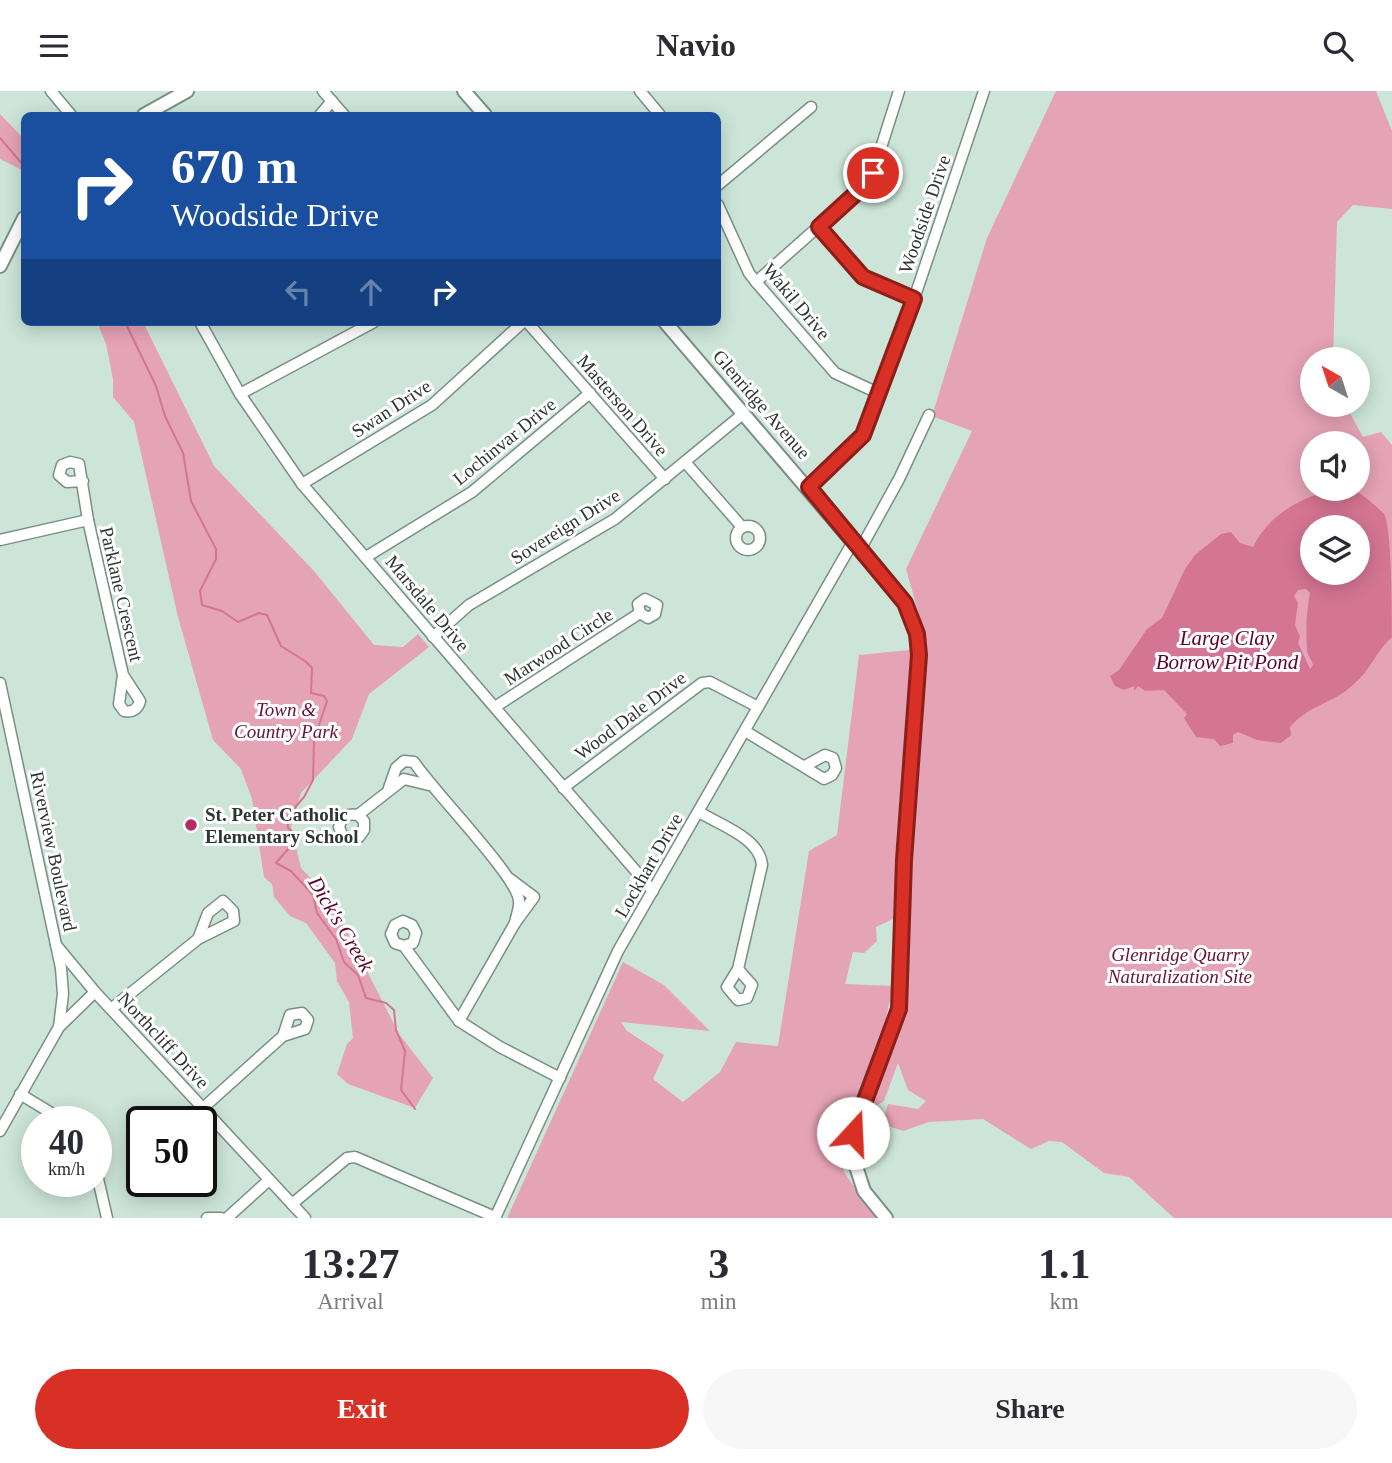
<!DOCTYPE html>
<html lang="en">
<head>
<meta charset="utf-8">
<style>
	:root { --surface:#fff; --page:#f7f7f7; --text:#2b2b33; --muted:#7c7c81; --accent:#d93025 }
	body { margin:0; font-family:"Times New Roman",serif; background:var(--page); color:var(--text); height:100vh; display:flex; flex-direction:column; font-size:26px; white-space:nowrap }
	* { box-sizing:border-box; margin:0 }
	p { font-size:23px; color:var(--muted) }
	.icon { flex:none; width:38px; height:38px; fill:none; stroke:currentColor; stroke-width:2; stroke-linecap:round; stroke-linejoin:round }
	.map { position:relative; height:1127px; overflow:hidden }
	.drawer { display:flex; flex-direction:column; background:var(--surface); flex:1 }
	.drawer>* { flex:none }
	.hud { position:absolute; left:21px; top:21px; width:700px; height:214px; border-radius:10px; box-shadow:0 4px 18px #0003; background:#1a4fa0; color:#fff; overflow:hidden }
	.needle { width:46px; rotate:321deg }
	.tools { position:absolute; left:1300px; top:256px; display:grid; gap:14px }
	.tools a { display:grid; place-items:center; width:70px; height:70px; border-radius:50%; background:var(--surface); box-shadow:0 4px 18px #0003; font-size:35px }
	.speed { position:absolute; left:21px; top:1015px; display:flex; gap:14px; font-size:35px; font-weight:700; text-align:center }
	.speed>* { display:grid; place-content:center; width:91px; height:91px; border-radius:50%; background:var(--surface); box-shadow:0 4px 18px #0003; line-height:1 }
	.speed small { font-size:18px; font-weight:400 }
	.speed .limit { border:4px solid #111; border-radius:10px; background:#fff; color:#111 }
	.pin { position:absolute; display:grid; place-items:center; width:60px; height:60px; color:#fff; margin:-30px; border:4px solid #fff; border-radius:50%; box-shadow:0 2px 7px #0007 }
	.me { position:absolute; width:77px; margin:-38px; rotate:20deg; stroke-linejoin:round; filter:drop-shadow(0 0 5px #0008) }
	.turn { display:flex; align-items:center; gap:24px; height:147px; padding:0 35px; font-size:32px }
	.turn .icon { width:91px; height:91px; stroke-width:2.5 }
	.turn b { display:block; font-size:49px; line-height:60px }
	.lanes { display:flex; align-items:center; height:66px; padding:0 35px; background:#0003; justify-content:center; gap:35px; direction:ltr }
	.lanes .off { opacity:.35 }
	.eta { display:flex; justify-content:space-evenly; align-items:center; height:119px; text-align:center }
	.eta b { font-size:42px; font-weight:600; line-height:49px }
	.cta { display:flex; gap:14px; margin-top:auto; padding:14px 35px }
	.cta a { flex:1; height:80px; border-radius:42px; background:var(--accent); color:#fff; font-size:28px; font-weight:600; line-height:80px; text-align:center }
	.cta a+a { background:var(--page); color:var(--text) }
	header { display:flex; justify-content:space-between; align-items:center; height:91px; padding:0 35px; background:var(--surface); font-size:32px; font-weight:600 }
	.map>svg:first-child { display:block }
</style>
</head>
<body>
<header><svg class="icon" aria-label="menu" viewBox="0 0 24 24"><path d="M4 6h16M4 12h16M4 18h16"/></svg>Navio<svg class="icon" aria-label="search" viewBox="0 0 24 24"><circle cx="10" cy="10" r="6"/><path d="M15 15l6 6"/></svg></header>
<div class="map">
<svg width="1392" height="1127" viewBox="0 0 1392 1127">
	<rect width="100%" height="100%" fill="#cde5d9"/>
	<g fill="#e5a3b6" fill-rule="evenodd">
		<path d="M1056,0H1376L1392,40V118L1353,114L1337,131L1333,268H1312V313H1345L1363,346L1381,341L1392,354V1127H1174L1129,1086L1104,1082L1062,1051L1049,1050L1031,1058L983,1028L929,1031L903,1040L882,1033L888,1013L918,1018L926,1010L908,999L898,972L884,1010L876,1015L874,1026L868,1025L864,1019L902,929L910,861L909,780L925,545L906,478L972,340L932,325L987,147ZM1312,352H1358V397H1312ZM1312,436H1358V481H1312Z"/>
		<polygon points="0,23 22,46 24,80 0,68"/>
		<polygon points="97,231 143,231 214,375 314,480 374,554 403,556 418,543 429,556 369,603 352,648 301,702 291,736 301,777 325,802 337,821 399,943 433,987 415,1017 348,993 337,983 347,953 353,947 349,911 337,890 335,872 306,832 290,825 274,806 272,793 264,786 252,708 241,678 213,649 178,526 134,331 113,306 113,288 106,253"/>
		<polygon points="910,559 912,580 893,828 876,836 877,850 864,862 853,861 845,893 893,895 886,927 842,1051 844,1081 876,1127 507,1127 623,871 664,894 710,940 621,931 627,940 664,964 653,988 683,1011 720,981 736,951 778,955 809,760 837,744 859,564"/>
	</g>
	<path fill="#d47593" fill-rule="evenodd" d="M1350,397C1363,403 1374,413 1384,423C1392,436 1392,523 1392,546C1376,560 1370,580 1354,593C1333,613 1310,613 1290,636L1291,644L1281,652L1257,649L1238,641L1233,644V652L1220,655L1214,648L1196,646L1184,627L1187,623L1164,599L1145,600L1138,595L1134,600V595L1124,599L1115,595L1110,585L1119,579L1147,538L1162,527L1185,478L1195,464L1221,443L1231,441L1240,452L1253,456C1269,421 1312,399 1350,397ZM1312,436H1358V481H1312ZM1306,498L1310,502C1306,522 1306,540 1307,559C1307,564 1312,569 1313,574L1310,578L1298,552L1300,545L1295,534L1298,512L1294,505L1298,499Z"/>
	<g fill="none" stroke-linecap="round" stroke-linejoin="round">
		<g stroke="#d47593" stroke-width="2">
			<polyline points="0,47 24,75"/>
			<polyline points="125,231 156,295 165,325 183,362 191,410 216,458 216,468 200,500 202,514 222,520 238,531 259,522 267,524 281,555 305,570 312,577 311,602 324,605 327,610 314,649 313,689 304,706 287,726 288,737 296,744 296,749 276,772 291,780 313,804 317,822 336,848 344,871 358,884 366,907 386,912 394,919 396,939 405,960 401,999 415,1018"/>
		</g>
		<defs>
			<g id="minor">
				<polyline points="51,0 71,24"/>
				<polyline points="323,0 344,24"/>
				<polyline points="640,0 660,24"/>
				<polyline points="320,24 332,10"/>
				<polyline points="718,94 811,16"/>
				<polyline points="718,114 749,182 756,191 835,282 878,302"/>
				<polyline points="819,136 863,186 914,208"/>
				<polyline points="756,191 864,95 873,82 899,0"/>
				<polyline points="200,231 240,303 302,393 653,800"/>
				<polyline points="527,231 665,388"/>
				<polyline points="240,303 374,231"/>
				<polyline points="685,371 742,436"/>
				<path d="M83,390L67,391L59,384L62,374L70,371L79,373L88,429L123,584L119,613L124,620C132,622 138,618 140,610L123,584"/>
				<polyline points="302,393 432,314 523,231"/>
				<polyline points="809,396 863,344 914,208 984,0"/>
				<circle cx="748" cy="447" r="12"/>
				<polyline points="0,449 88,429"/>
				<polyline points="861,457 899,388 929,324"/>
				<polyline points="366,466 472,401 590,302"/>
				<polyline points="433,546 469,514 615,428 744,322"/>
				<polyline points="0,592 61,877 63,903 59,936"/>
				<polyline points="495,616 640,522 638,513 645,508 657,514 655,523 648,527 640,522"/>
				<polyline points="745,640 824,688 832,684 836,677 833,667 825,664 805,675"/>
				<path d="M389,697L396,677L404,670L414,671C432,699 518,786 519,810C520,817 516,825 515,832"/>
				<polyline points="563,697 702,592 710,591 758,616"/>
				<path d="M699,721C720,734 760,747 762,774L738,878L727,896L738,909L747,907L752,894L738,878"/>
				<path d="M358,724L364,730V739L359,746L350,748L342,744L339,736C342,725 347,722 358,724L404,688L429,694"/>
				<polyline points="56,854 95,901 305,1127"/>
				<polyline points="404,855 413,852 416,842 412,834 403,830 395,834 391,843 395,852 404,855 459,930 500,956 560,987"/>
				<polyline points="111,918 198,848 234,830 233,820 223,810 208,822 198,848"/>
				<polyline points="459,930 515,832 534,806 510,788"/>
				<polyline points="20,1003 66,1031"/>
				<polyline points="203,1017 283,945 305,938 308,929 302,922 290,924 283,945"/>
				<polyline points="0,1040 59,936 95,901"/>
				<polyline points="96,1079 107,1127"/>
				<polyline points="292,1113 347,1067 355,1066 495,1126"/>
				<polyline points="207,1127 221,1127"/>
				<polyline points="227,1127 269,1089"/>
				<polyline points="495,1127 618,860 854,449"/>
			</g>
			<g id="major">
				<polyline points="464,0 485,24"/>
				<polyline points="144,24 187,0"/>
				<polyline points="0,175 24,127"/>
				<polyline points="665,231 905,512 917,543 919,564 904,769 899,918 857,1026 851,1060 864,1100 886,1127"/>
			</g>
		</defs>
		<use href="#minor" stroke="#798f85" stroke-width="13"/>
		<use href="#major" stroke="#798f85" stroke-width="16"/>
		<use href="#minor" stroke="#fff" stroke-width="10"/>
		<use href="#major" stroke="#fff" stroke-width="12"/>
	</g>
	<g fill="none" stroke-linecap="round" stroke-linejoin="round">
		<defs>
			<polyline id="route" points="853,1042 899,918 904,769 919,564 917,543 905,512 809,396 863,344 914,208 863,186 819,136 864,95 873,82"/>
		</defs>
		<use href="#route" stroke="#8d1f18" stroke-width="18"/>
		<use href="#route" stroke="#d93025" stroke-width="12"/>
	</g>
	<circle fill="#b52a64" stroke="#fff" stroke-width="2.5" cx="191" cy="734" r="7"/>
	<g text-anchor="middle" stroke-width="6" stroke-linejoin="round" paint-order="stroke">
		<g font-size="19" fill="#2d3632" stroke="#fff">
			<text transform="translate(924 123) rotate(-71)" y="7">Woodside Drive</text>
			<text transform="translate(797 210) rotate(50)" y="7">Wakil Drive</text>
			<text transform="translate(762 313) rotate(49)" y="7">Glenridge Avenue</text>
			<text transform="translate(623 314) rotate(49)" y="7">Masterson Drive</text>
			<text transform="translate(391 317) rotate(-33)" y="7">Swan Drive</text>
			<text transform="translate(504 350) rotate(-39)" y="7">Lochinvar Drive</text>
			<text transform="translate(565 435) rotate(-32)" y="7">Sovereign Drive</text>
			<text transform="translate(122 503) rotate(77)" y="7">Parklane Crescent</text>
			<text transform="translate(428 512) rotate(50)" y="7">Marsdale Drive</text>
			<text transform="translate(558 555) rotate(-33)" y="7">Marwood Circle</text>
			<text transform="translate(630 624) rotate(-37)" y="7">Wood Dale Drive</text>
			<text transform="translate(54 760) rotate(78)" y="7">Riverview Boulevard</text>
			<text transform="translate(648 774) rotate(-60)" y="7">Lockhart Drive</text>
			<text transform="translate(164 949) rotate(47)" y="7">Northcliff Drive</text>
		</g>
		<g font-size="19" font-style="italic" fill="#691237" stroke="#fff">
			<text x="286" y="625">Town &amp;<tspan x="286" dy="22">Country Park</tspan></text>
			<text x="1180" y="870">Glenridge Quarry<tspan x="1180" dy="22">Naturalization Site</tspan></text>
		</g>
		<g font-size="19" font-weight="bold" fill="#2d3632" stroke="#fff" text-anchor="start">
			<text x="205" y="730">St. Peter Catholic<tspan x="205" dy="22">Elementary School</tspan></text>
		</g>
		<g font-size="21" font-style="italic" fill="#5d042e" stroke="#fff">
			<text x="1227" y="554">Large Clay<tspan x="1227" dy="24">Borrow Pit Pond</tspan></text>
			<text transform="translate(341 833) rotate(59)" y="7">Dick's Creek</text>
		</g>
	</g>
</svg>
<div class="tools">
<a><svg class="needle" viewBox="-14 -14 28 28"><path d="M0-13l5 13h-10z" fill="#e53935"/><path d="M0 13l5-13h-10z" fill="#7c7c81"/></svg></a>
<a><svg class="icon" aria-label="sound" viewBox="0 0 24 24"><path d="M4 9h4l5-4v14l-5-4H4zM17 9q2 3 0 6"/></svg></a>
<a><svg class="icon" aria-label="layers" viewBox="0 0 24 24"><path d="M12 4l9 5-9 5-9-5zM3 14l9 5 9-5"/></svg></a>
</div>
<div class="speed"><div>40<small>km/h</small></div><div class="limit">50</div></div>
<div class="pin" style="left:873px;top:82px;background:#d93025"><svg class="icon" aria-label="arrive" viewBox="0 0 24 24"><path d="M6 21V4h12l-3 4 3 4H6"/></svg></div>
<svg class="me" style="left:853px;top:1042px" viewBox="-20 -20 40 40"><circle r="19" fill="#fff"/><path d="M0-13L10 11 0 6-10 11z" fill="#d93025"/></svg>
<div class="hud">
<div class="turn"><svg class="icon" aria-label="right" viewBox="0 0 24 24"><path d="M7 20v-9h11M14 6l5 5-5 5"/></svg><div><b>670 m</b>Woodside Drive</div></div>
<div class="lanes"><svg class="icon off" aria-label="left" viewBox="0 0 24 24"><path d="M17 20v-9H6M10 6l-5 5 5 5"/></svg><svg class="icon off" aria-label="ahead" viewBox="0 0 24 24"><path d="M12 20V5M6 11l6-6 6 6"/></svg><svg class="icon" aria-label="right" viewBox="0 0 24 24"><path d="M7 20v-9h11M14 6l5 5-5 5"/></svg></div>
</div>
</div>
<section class="drawer">
<div class="eta">
<div><b>13:27</b><p>Arrival</p></div>
<div><b>3</b><p>min</p></div>
<div><b>1.1</b><p>km</p></div>
</div>
<div class="cta"><a>Exit</a><a>Share</a></div>
</section>
</body>
</html>
